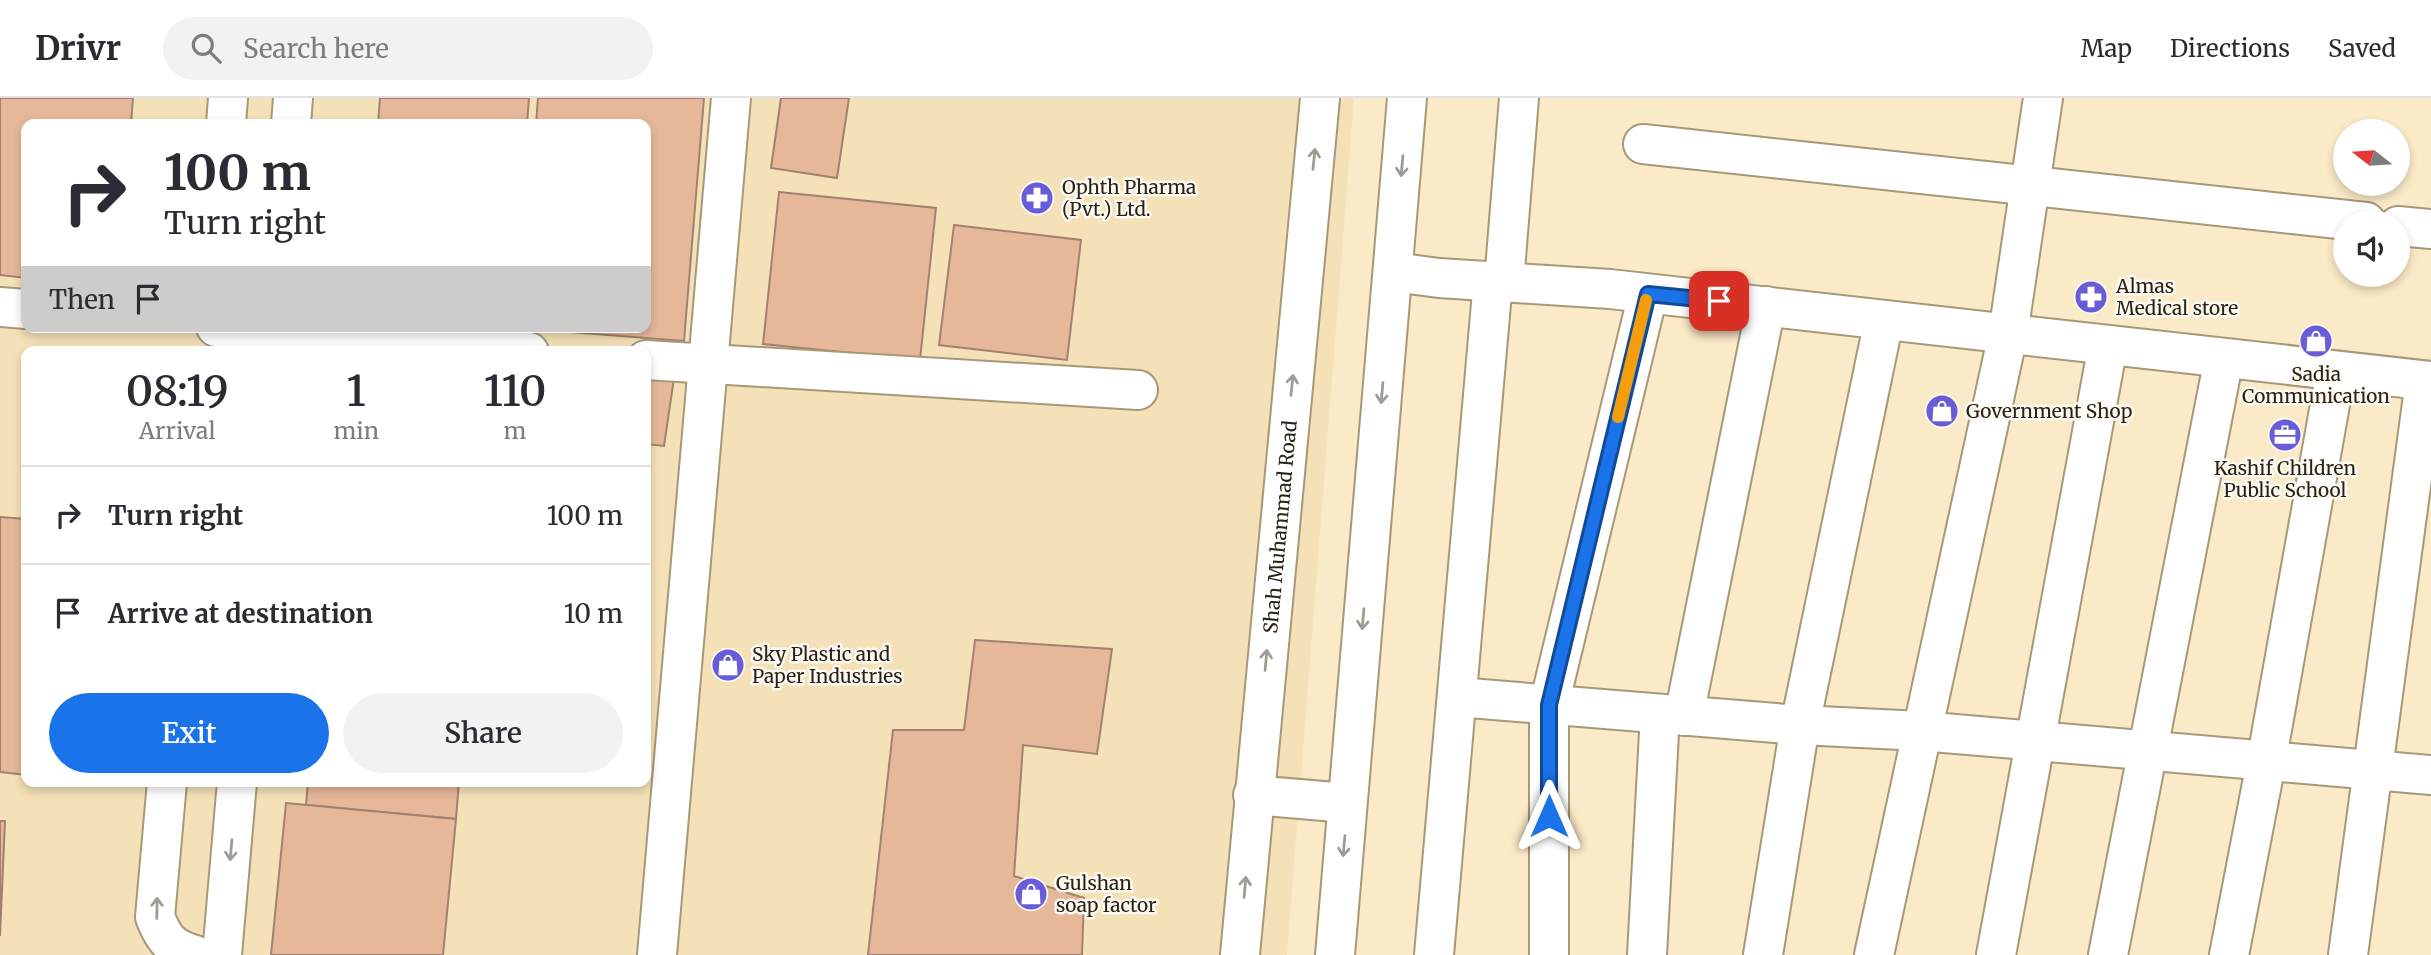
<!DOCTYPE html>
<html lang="en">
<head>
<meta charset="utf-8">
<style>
	:root { --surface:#fff; --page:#f2f2f3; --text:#2b2b33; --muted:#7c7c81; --line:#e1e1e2; --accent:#1a73e8 }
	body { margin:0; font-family:Merriweather,serif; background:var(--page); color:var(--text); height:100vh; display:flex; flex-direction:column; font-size:26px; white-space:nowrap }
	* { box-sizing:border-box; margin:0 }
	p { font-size:23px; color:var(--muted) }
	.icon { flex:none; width:38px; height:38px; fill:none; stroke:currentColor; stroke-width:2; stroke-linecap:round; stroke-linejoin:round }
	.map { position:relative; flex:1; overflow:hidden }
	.details { position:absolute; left:21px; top:248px; width:630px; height:441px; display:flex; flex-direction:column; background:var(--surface); border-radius:14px; box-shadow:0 4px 10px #0003 }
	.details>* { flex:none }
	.guide { position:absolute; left:21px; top:21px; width:630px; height:214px; border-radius:14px; box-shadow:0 4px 10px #0003; background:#fff; color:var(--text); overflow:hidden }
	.needle { width:46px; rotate:287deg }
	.controls { position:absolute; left:2333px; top:21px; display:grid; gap:14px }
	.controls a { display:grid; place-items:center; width:77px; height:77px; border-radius:50%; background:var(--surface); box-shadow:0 4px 10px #0003; font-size:35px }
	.pin { position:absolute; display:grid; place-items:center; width:60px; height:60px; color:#fff; margin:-30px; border-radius:14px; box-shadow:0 4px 10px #0006 }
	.me { position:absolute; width:77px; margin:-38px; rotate:0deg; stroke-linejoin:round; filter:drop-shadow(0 0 5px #0008) }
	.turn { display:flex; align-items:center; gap:24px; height:147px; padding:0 28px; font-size:32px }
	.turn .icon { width:91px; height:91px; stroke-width:2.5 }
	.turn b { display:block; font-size:49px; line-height:60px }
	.then { display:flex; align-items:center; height:66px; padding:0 28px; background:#0003; gap:14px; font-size:26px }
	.eta { display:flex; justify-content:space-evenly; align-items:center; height:119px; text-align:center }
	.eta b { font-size:42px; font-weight:600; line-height:49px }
	.primary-button { display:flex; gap:14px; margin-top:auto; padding:14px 28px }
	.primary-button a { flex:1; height:80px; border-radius:42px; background:var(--accent); color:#fff; font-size:28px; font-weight:600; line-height:80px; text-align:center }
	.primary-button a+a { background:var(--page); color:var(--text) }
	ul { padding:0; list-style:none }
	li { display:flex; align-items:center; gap:21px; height:98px; padding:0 28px; border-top:2px solid var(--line) }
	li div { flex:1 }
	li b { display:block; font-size:26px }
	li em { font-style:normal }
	header { display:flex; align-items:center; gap:42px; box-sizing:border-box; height:98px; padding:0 35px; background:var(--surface); border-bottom:2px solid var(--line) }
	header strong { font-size:33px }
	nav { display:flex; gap:38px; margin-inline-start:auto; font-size:24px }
	.search { width:490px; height:63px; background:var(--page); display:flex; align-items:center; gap:18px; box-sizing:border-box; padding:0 24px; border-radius:38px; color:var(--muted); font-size:26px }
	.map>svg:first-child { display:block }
</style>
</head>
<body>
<header>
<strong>Drivr</strong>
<div class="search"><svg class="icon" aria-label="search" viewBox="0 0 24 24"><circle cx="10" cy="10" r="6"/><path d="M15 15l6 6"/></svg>Search here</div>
<nav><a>Map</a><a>Directions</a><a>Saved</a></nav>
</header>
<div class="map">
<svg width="2431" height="857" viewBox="0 0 2431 857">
	<rect width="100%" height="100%" fill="#fbeac7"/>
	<path fill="#f5e1b7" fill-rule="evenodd" d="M0,0H1354L1287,857H0ZM26,26H646V229H26ZM26,254H646V684H26Z"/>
	<g fill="#e7b79a" stroke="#a2826e" stroke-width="2">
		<polygon points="0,0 133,0 131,26 26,26 26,180 0,177"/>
		<polygon points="380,0 529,0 527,26 378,26"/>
		<polygon points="538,0 704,0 684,243 518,230 646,229 646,26 536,26"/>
		<polygon points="781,0 849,0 837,80 771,70"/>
		<polygon points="779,94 936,110 920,262 763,246"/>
		<polygon points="954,127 1081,142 1067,262 939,247"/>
		<polygon points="646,257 677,260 664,348 646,346"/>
		<polygon points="0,419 26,421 26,677 0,674"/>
		<polygon points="975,542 1112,551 1097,656 1023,647 1014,778 1084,800 1082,857 868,857 893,632 964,632"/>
		<polygon points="308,684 459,684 456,721 306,707"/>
		<polygon points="286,705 456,721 443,857 271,857"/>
		<polygon points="0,723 5,723 0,838"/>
	</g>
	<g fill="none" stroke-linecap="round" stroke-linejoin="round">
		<defs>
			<g id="minor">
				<polyline points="226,26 228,0"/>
				<polyline points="291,26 293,0"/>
				<polyline points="1643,46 2366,124"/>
				<polyline points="2398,128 2431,131"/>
				<polyline points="1393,174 1439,180 1610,191 2431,283"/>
				<polyline points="1504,184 1519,0"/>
				<polyline points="0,209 26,211"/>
				<polyline points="216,229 529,254"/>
				<polyline points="646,262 1138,292"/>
				<polyline points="1457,599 1800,627 1921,633 2431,677"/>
				<polyline points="1684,618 1766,208"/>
				<path d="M167,684L155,819C164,842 171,850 195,857"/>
				<polyline points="1253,697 1347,705"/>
				<polyline points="222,857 237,684"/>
				<polyline points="657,857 731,0"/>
				<path id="s1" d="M1240,857L1320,0"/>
				<polyline points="1335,857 1407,0"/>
				<polyline points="1434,857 1493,183"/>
				<polyline points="1549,857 1549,607 1648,196"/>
				<polyline points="1647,857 1660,616"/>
				<polyline points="1763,857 1800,627 1884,222"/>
				<polyline points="1874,857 2008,236 2043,0"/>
				<polyline points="1996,857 2108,247"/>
				<polyline points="2108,857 2224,260"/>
				<polyline points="2229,857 2266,665 2336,273"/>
				<polyline points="2348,857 2425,283"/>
			</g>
		</defs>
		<use href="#minor" stroke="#a79877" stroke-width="42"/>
		<use href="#minor" stroke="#fff" stroke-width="38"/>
	</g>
	<defs><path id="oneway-shaft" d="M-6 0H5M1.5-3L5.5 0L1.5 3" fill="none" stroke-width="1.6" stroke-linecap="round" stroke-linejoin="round" transform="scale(1.75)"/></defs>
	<g stroke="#9f9c96">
		<use href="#oneway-shaft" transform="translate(1314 61) rotate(-84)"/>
		<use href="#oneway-shaft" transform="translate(1402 68) rotate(95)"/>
		<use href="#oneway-shaft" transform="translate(1292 287) rotate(-84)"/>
		<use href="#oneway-shaft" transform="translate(1382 295) rotate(95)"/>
		<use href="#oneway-shaft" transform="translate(1363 521) rotate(95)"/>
		<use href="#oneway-shaft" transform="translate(1266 562) rotate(-85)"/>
		<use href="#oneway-shaft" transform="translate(1344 748) rotate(95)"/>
		<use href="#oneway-shaft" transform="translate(231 752) rotate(95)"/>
		<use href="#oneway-shaft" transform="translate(1245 789) rotate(-85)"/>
		<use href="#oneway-shaft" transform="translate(157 810) rotate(-89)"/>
	</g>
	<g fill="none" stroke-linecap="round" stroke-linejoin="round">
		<defs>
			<polyline id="route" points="1549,718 1549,607 1648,196 1719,203"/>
		</defs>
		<use href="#route" stroke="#114b97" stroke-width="18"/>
		<use href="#route" stroke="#1a73e8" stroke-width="12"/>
		<polyline stroke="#f59e0b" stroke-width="12" points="1618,319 1646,202"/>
	</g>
	<defs>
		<symbol id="pharmacy-disc" viewBox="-11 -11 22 22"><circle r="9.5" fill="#695dd7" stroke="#fcf9f2"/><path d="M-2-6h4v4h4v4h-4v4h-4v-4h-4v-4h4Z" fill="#fff"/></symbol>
		<symbol id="shop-disc" viewBox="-11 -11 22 22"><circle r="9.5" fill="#695dd7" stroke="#fcf9f2"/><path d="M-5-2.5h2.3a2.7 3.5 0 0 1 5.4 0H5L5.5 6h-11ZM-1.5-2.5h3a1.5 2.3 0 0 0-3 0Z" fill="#fff"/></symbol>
		<symbol id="office-disc" viewBox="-11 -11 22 22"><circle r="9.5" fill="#695dd7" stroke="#fcf9f2"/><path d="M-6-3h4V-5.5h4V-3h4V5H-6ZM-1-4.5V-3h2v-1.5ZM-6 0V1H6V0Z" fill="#fff"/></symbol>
	</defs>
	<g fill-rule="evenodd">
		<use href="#pharmacy-disc" x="1018" y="81" width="38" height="38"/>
		<use href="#pharmacy-disc" x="2072" y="180" width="38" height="38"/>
		<use href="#shop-disc" x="2297" y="224" width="38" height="38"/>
		<use href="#shop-disc" x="1923" y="294" width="38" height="38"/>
		<use href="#office-disc" x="2266" y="318" width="38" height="38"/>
		<use href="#shop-disc" x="709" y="548" width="38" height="38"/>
		<use href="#shop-disc" x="1012" y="777" width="38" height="38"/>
	</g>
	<g text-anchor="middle" stroke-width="5" stroke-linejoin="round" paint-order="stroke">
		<g font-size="19" fill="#292215" stroke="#fcf9f2" text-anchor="start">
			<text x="1062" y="96">Ophth Pharma<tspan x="1062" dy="22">(Pvt.) Ltd.</tspan></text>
			<text x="2116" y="195">Almas<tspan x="2116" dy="22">Medical store</tspan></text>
			<text x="2316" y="283" text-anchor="middle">Sadia<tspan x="2316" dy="22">Communication</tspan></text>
			<text x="1966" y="320">Government Shop</text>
			<text x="2285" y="377" text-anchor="middle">Kashif Children<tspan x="2285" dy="22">Public School</tspan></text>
			<text x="752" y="563">Sky Plastic and<tspan x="752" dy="22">Paper Industries</tspan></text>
			<text x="1056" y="792">Gulshan<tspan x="1056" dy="22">soap factor</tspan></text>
		</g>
		<g font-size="19" fill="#292215" stroke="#fcf9f2">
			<text dy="7" stroke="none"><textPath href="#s1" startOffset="430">Shah Muhammad Road</textPath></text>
		</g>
	</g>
</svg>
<div class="controls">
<a><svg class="needle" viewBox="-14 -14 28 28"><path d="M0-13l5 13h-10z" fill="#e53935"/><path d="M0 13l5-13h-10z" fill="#7c7c81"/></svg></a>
<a><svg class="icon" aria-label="sound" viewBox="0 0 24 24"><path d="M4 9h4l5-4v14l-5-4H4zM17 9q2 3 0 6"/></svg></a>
</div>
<div class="pin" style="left:1719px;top:203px;background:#d93025"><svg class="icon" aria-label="arrive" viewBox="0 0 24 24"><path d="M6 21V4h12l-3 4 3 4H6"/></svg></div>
<svg class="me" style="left:1549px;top:718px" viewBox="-20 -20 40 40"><path d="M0-17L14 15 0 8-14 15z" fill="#1a73e8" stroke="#fff" stroke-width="4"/></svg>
<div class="guide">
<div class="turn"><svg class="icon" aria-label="right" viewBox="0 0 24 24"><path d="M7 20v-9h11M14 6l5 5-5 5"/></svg><div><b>100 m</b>Turn right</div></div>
<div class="then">Then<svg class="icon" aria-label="arrive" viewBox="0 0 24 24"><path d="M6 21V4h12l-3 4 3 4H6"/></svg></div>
</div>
<section class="details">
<div class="eta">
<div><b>08:19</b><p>Arrival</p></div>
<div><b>1</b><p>min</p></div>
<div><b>110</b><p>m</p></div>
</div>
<ul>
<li><svg class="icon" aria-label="right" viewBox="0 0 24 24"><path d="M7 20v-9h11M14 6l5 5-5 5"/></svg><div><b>Turn right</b></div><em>100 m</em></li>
<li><svg class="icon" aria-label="arrive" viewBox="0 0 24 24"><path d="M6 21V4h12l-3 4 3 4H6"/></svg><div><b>Arrive at destination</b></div><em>10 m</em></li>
</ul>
<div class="primary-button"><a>Exit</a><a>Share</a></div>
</section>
</div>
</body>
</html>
